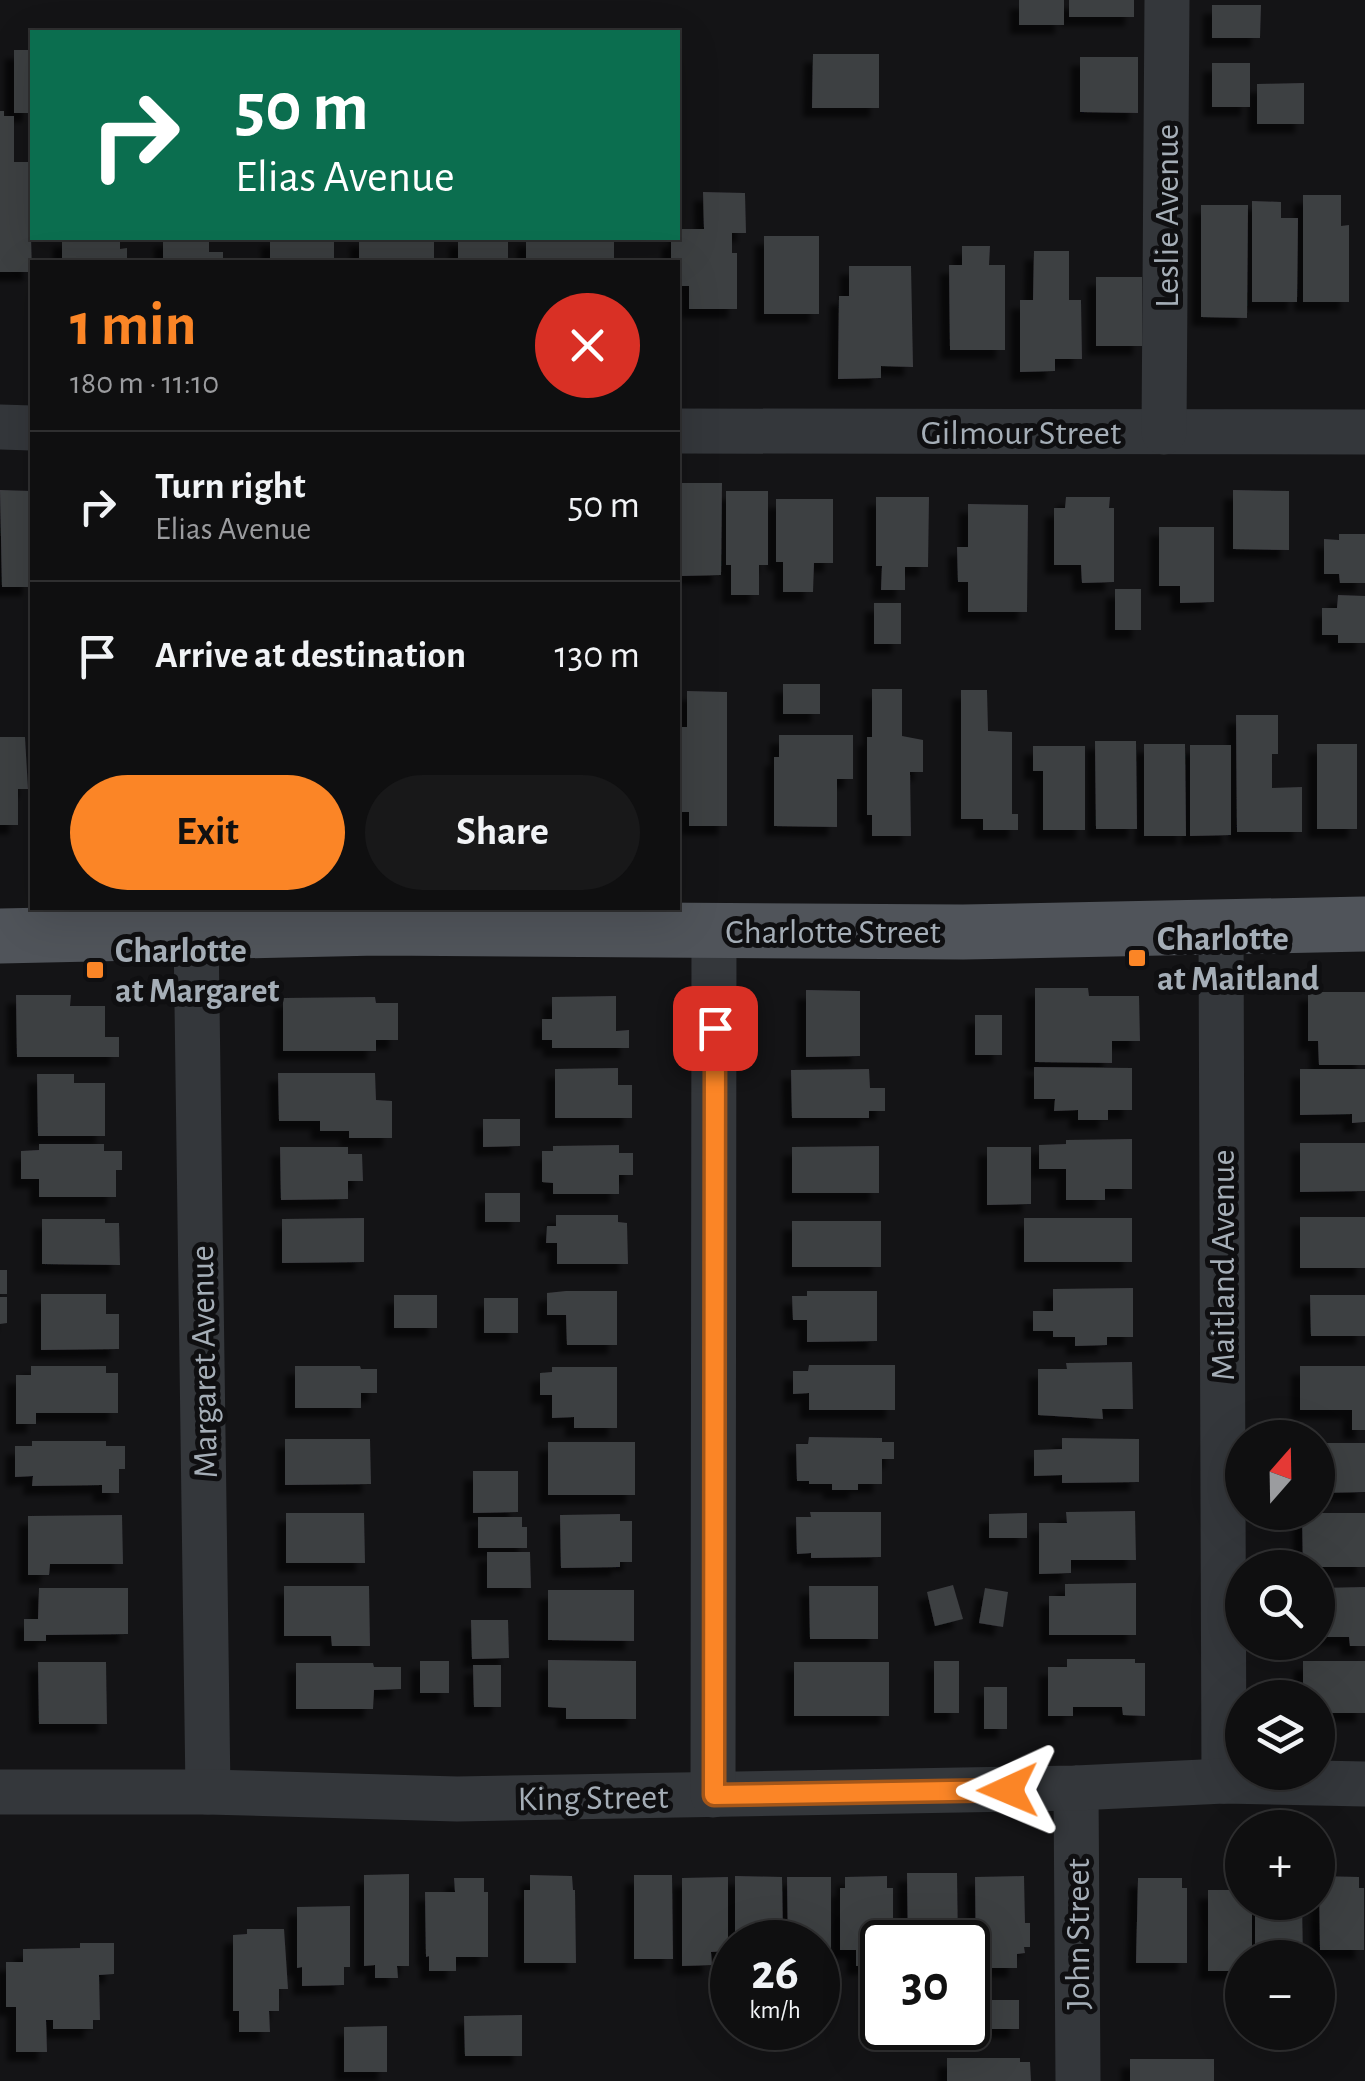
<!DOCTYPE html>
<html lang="en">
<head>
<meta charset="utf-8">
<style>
	:root { --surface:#0f0f10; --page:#181819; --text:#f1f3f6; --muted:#9b9c9f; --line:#2f2f30; --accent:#fb8526 }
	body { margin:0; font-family:"Alegreya Sans",sans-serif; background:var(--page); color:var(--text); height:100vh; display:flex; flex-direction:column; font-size:38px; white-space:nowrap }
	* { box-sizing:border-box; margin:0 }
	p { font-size:32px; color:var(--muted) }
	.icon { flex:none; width:55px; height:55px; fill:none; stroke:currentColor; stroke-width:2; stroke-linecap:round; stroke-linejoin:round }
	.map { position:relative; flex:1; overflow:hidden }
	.sheet { position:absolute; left:30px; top:260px; width:650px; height:650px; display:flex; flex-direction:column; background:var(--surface); border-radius:0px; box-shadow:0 10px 40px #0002,0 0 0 2px var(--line) }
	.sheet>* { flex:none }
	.hud { position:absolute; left:30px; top:30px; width:650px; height:210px; border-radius:0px; box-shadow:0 10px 40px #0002,0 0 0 2px var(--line); background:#0b6e4f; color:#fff; overflow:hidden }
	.needle { width:65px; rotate:20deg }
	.fabs { position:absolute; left:1225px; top:1420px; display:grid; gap:20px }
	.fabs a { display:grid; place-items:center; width:110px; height:110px; border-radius:50%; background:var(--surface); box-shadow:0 10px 40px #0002,0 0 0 2px var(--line); font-size:50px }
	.speed { position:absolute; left:710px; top:1920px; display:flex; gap:20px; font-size:50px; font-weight:700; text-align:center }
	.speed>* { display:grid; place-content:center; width:130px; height:130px; border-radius:50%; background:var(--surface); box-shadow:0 10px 40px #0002,0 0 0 2px var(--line); line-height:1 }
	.speed small { font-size:25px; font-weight:400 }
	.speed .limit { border:5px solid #111; border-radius:15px; background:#fff; color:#111 }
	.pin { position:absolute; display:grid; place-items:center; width:85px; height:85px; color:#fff; margin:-42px; border-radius:20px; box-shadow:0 5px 15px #0006 }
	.me { position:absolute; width:110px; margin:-55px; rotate:269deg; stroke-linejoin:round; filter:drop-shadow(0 0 8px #0008) }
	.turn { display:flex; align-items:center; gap:35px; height:210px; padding:0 40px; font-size:45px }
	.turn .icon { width:130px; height:130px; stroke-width:2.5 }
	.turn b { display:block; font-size:70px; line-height:85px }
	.round { display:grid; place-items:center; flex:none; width:105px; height:105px; border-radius:52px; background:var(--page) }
	.summary { display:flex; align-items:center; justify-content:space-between; height:170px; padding:0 40px }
	h1 { font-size:60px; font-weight:700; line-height:75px; color:var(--accent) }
	.action { display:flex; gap:20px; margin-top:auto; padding:20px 40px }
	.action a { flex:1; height:115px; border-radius:60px; background:var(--accent); color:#111; font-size:40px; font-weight:700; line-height:115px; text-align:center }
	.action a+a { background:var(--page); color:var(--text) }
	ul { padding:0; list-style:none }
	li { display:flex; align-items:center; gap:30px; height:150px; padding:0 40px; border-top:2px solid var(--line) }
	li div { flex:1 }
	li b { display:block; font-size:38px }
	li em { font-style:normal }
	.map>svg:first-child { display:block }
</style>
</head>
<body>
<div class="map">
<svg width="1365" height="2081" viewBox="0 0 1365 2081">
	<defs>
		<filter id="shadow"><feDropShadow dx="-9" dy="9" stdDeviation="2.5" flood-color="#0009"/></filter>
	</defs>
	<rect width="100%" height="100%" fill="#141416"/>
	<g fill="#3e3f43" filter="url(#shadow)">
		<rect x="1019" y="0" width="45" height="25"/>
		<rect x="1069" y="0" width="65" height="17"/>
		<polygon points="1212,5 1261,5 1260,38 1212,38"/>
		<rect x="14" y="50" width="18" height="63"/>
		<polygon points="813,54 879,54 879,108 812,108"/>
		<polygon points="1080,57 1138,57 1138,113 1080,112"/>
		<rect x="1212" y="63" width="38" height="44"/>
		<polygon points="1304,83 1304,124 1257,124 1257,84"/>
		<polygon points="0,111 4,111 4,116 14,116 14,162 29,162 32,272 0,272"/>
		<polygon points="703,192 745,193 746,233 732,233 732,253 737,253 737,309 689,309 689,286 678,286 678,262 671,262 671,238 678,238 678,229 704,229"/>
		<polygon points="1303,195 1341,195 1341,226 1349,225 1349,302 1303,302"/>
		<polygon points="1252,201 1281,202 1281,218 1298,218 1297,302 1252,302"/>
		<polygon points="1201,205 1248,205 1247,318 1201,317"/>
		<rect x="764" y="236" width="55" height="78"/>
		<polygon points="62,238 120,238 120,249 127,248 127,262 62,262"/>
		<polygon points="163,238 209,238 209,252 223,252 223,262 163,262"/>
		<polygon points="270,238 328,238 328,241 334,241 334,262 270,262"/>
		<rect x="359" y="238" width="75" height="24"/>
		<rect x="458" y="238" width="50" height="24"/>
		<rect x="526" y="238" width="88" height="24"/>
		<polygon points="962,246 990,246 989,265 1005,265 1005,350 950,350 949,265 962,265"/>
		<polygon points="1034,251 1069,251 1069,300 1081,300 1082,359 1055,359 1055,371 1020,372 1020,300 1033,300"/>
		<polygon points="849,266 911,266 913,367 881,366 881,378 838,379 839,296 849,296"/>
		<rect x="1096" y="277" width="46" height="69"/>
		<polygon points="682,483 722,483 721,575 682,576"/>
		<polygon points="0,490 32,491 32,587 2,587"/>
		<polygon points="1233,490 1289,491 1289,550 1233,549"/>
		<polygon points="726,491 768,491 768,565 759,565 759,595 731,595 731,565 726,565"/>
		<polygon points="876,497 929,497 928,567 905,567 905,590 881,590 882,566 876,566"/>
		<polygon points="1066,497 1110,497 1109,508 1114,508 1114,582 1082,583 1081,565 1054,565 1054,508 1065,508"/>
		<polygon points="776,499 833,499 833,563 814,563 813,592 783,592 783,562 776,562"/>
		<polygon points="968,504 1028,505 1027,612 968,612 968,582 958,582 957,547 968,547"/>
		<polygon points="1159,527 1214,527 1214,602 1180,603 1180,586 1159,586"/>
		<polygon points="1339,534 1365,534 1365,583 1340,583 1339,574 1324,574 1324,539 1339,540"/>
		<rect x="1115" y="589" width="26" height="41"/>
		<polygon points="1338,595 1365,596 1365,643 1338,643 1338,635 1322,635 1322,608 1337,608"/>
		<rect x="874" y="603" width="27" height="41"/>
		<rect x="783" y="684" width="37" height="30"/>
		<polygon points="872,689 902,689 902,736 923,740 923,772 910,772 911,836 872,836 872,815 867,815 867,737 872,737"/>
		<polygon points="961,690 987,690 988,731 1012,732 1012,814 1018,814 1018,830 983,830 983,819 961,819"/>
		<polygon points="687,691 727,692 727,826 689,826 689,812 679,812 679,727 687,727"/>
		<polygon points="1236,715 1278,715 1278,754 1272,754 1272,788 1302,787 1302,832 1237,832"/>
		<polygon points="779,735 853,735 853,779 837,779 837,827 774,826 774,757 779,757"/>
		<polygon points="0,737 25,737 28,789 18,789 18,825 0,825"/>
		<polygon points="1095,741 1136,741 1137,829 1096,829"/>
		<polygon points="1144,744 1185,744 1186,836 1144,836"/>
		<rect x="1317" y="744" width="40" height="85"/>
		<polygon points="1190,745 1231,745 1231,835 1190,836"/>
		<polygon points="1033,746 1085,746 1085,830 1043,830 1043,771 1033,771"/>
		<polygon points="1035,988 1088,988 1089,996 1139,996 1140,1041 1112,1041 1112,1063 1035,1062"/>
		<polygon points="806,990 860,991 860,1056 806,1057"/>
		<polygon points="1308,992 1365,992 1365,1065 1319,1065 1318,1041 1308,1041"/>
		<polygon points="16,995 71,995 70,1006 105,1006 105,1037 119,1037 119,1057 17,1057"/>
		<polygon points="616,996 616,1031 629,1030 629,1048 552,1048 552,1040 542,1040 542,1019 552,1019 552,997"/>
		<polygon points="375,997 376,1003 398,1003 398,1040 376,1040 376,1051 283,1051 283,998"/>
		<rect x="975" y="1015" width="27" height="40"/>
		<polygon points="1034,1067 1132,1068 1132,1110 1108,1110 1108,1120 1078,1120 1078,1110 1054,1111 1055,1099 1034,1099"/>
		<polygon points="618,1068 618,1085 632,1085 632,1118 555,1118 555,1069"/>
		<polygon points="869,1069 870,1088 885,1088 885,1111 869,1111 869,1118 792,1118 791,1070"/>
		<polygon points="1300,1069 1365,1069 1365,1122 1352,1123 1352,1114 1300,1115"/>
		<polygon points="278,1073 375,1073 376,1100 392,1101 392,1138 349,1138 349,1131 320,1131 320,1121 279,1121"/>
		<polygon points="37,1074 74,1074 74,1083 105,1083 105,1136 38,1136"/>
		<polygon points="483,1119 520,1119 520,1146 483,1147"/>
		<polygon points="1132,1139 1132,1189 1105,1189 1105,1200 1066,1200 1066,1169 1039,1169 1039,1145 1066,1144 1066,1140"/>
		<polygon points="1300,1143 1365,1143 1365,1191 1300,1192"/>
		<polygon points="39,1144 104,1144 104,1151 122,1151 122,1170 116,1170 116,1197 39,1197 39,1179 21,1179 21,1151 39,1150"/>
		<polygon points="619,1145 619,1153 633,1153 633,1175 619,1175 619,1194 553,1194 553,1183 542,1182 542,1151 553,1151 553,1146"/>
		<polygon points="879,1146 879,1193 792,1193 792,1147"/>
		<polygon points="280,1147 348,1147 348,1154 362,1154 363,1181 348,1181 348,1199 281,1200"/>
		<polygon points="987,1147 1031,1147 1031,1204 987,1205"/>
		<rect x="485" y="1193" width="35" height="29"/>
		<polygon points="556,1215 618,1215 618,1222 627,1223 628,1264 557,1264 557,1243 546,1243 547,1226 556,1226"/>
		<rect x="1300" y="1217" width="65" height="51"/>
		<polygon points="364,1218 364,1262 282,1263 282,1219"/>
		<rect x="1024" y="1218" width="108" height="44"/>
		<polygon points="42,1219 105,1219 105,1223 119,1223 120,1265 42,1264"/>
		<rect x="792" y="1221" width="89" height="46"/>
		<rect x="0" y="1270" width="7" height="24"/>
		<polygon points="1133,1288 1133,1337 1107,1337 1107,1345 1075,1346 1075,1337 1053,1337 1053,1331 1033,1331 1033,1311 1053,1311 1053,1289"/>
		<polygon points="566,1291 617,1291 617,1345 567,1345 566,1315 547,1315 547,1293"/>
		<polygon points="807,1291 877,1291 877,1341 807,1342 807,1320 793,1320 792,1296 807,1296"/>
		<polygon points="41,1294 106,1294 106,1314 119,1314 119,1349 41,1350"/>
		<rect x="394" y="1295" width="43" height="33"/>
		<polygon points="1310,1295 1365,1295 1365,1336 1311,1336"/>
		<polygon points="0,1297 7,1297 7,1323 0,1324"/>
		<rect x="484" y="1298" width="34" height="35"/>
		<polygon points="1132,1362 1133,1409 1102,1409 1103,1419 1038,1415 1038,1369 1067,1369 1066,1363"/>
		<polygon points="809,1365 895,1365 895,1410 809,1410 809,1393 793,1394 793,1371 808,1371"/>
		<polygon points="31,1366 106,1366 106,1373 118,1373 118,1413 36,1413 36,1424 16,1424 16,1375 31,1375"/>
		<polygon points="295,1366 360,1366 361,1369 377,1369 377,1393 361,1393 361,1408 295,1408"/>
		<polygon points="1300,1366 1365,1366 1365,1430 1352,1430 1352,1410 1300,1410"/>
		<polygon points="552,1367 617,1367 617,1428 574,1428 574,1417 552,1418 552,1395 540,1395 540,1373 552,1372"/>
		<polygon points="809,1437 882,1438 882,1442 894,1442 894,1459 882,1459 882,1484 858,1484 858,1490 832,1490 832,1484 809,1484 809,1481 797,1481 796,1444 808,1444"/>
		<polygon points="1062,1438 1139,1439 1139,1482 1062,1483 1062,1475 1034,1476 1034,1450 1062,1449"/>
		<polygon points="285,1439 370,1439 371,1484 285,1485"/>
		<polygon points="32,1441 106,1441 106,1446 125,1446 125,1469 119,1469 119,1493 102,1493 102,1485 32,1486 33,1476 15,1477 15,1446 32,1446"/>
		<rect x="548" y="1442" width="87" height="53"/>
		<polygon points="1318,1443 1365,1443 1365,1492 1318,1493"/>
		<polygon points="473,1471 518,1471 518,1512 473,1513"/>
		<polygon points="1135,1511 1136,1560 1071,1560 1071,1573 1039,1574 1039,1523 1067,1523 1066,1512"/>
		<polygon points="810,1512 881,1512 881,1557 811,1558 811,1553 797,1554 796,1517 811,1517"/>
		<polygon points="286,1513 364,1513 365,1563 286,1563"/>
		<polygon points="1027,1513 1027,1538 989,1538 989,1514"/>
		<polygon points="1302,1513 1365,1513 1365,1567 1303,1567"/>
		<polygon points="620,1514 620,1521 632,1521 632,1562 620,1562 620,1567 561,1568 560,1515"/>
		<polygon points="122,1515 123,1564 50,1564 49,1575 28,1575 28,1516"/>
		<polygon points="478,1517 522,1517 522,1527 527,1527 527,1548 478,1548"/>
		<polygon points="487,1552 530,1552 531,1588 487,1588"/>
		<polygon points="1136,1583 1136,1635 1049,1635 1049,1596 1065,1596 1065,1584"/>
		<polygon points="953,1585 963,1619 935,1626 927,1592"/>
		<polygon points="284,1586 369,1586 370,1646 332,1646 331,1636 284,1636"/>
		<polygon points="809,1586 878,1586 878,1639 810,1639"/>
		<polygon points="1365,1587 1365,1646 1350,1646 1349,1637 1318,1637 1318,1588"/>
		<polygon points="39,1588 128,1588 128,1634 46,1635 46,1641 24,1641 24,1619 38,1619"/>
		<polygon points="985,1588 1008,1592 1003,1627 979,1623"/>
		<polygon points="548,1590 634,1590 634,1641 548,1640"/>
		<polygon points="471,1620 508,1620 509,1658 472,1659"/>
		<polygon points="1067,1659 1135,1659 1135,1663 1145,1663 1145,1716 1123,1715 1122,1707 1073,1707 1073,1716 1048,1716 1048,1667 1067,1667"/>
		<polygon points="548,1660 636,1661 636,1719 566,1719 566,1708 548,1707"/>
		<rect x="420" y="1661" width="29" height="32"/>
		<rect x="934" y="1661" width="25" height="52"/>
		<polygon points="1303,1661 1365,1661 1365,1713 1318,1713 1318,1698 1303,1698"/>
		<polygon points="38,1662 106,1662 107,1724 39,1724"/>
		<rect x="794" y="1662" width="95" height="54"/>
		<polygon points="296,1663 373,1663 374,1667 401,1667 401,1689 374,1690 373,1709 296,1709"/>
		<polygon points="473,1665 501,1665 501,1707 474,1707"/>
		<rect x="984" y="1687" width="23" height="42"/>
		<polygon points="907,1873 957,1873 958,1942 908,1942"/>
		<polygon points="409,1874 409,1966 397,1966 398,1978 375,1978 375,1965 364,1966 364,1875"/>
		<polygon points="530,1875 572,1876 573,1890 575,1890 576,1963 524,1963 524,1890 530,1890"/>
		<polygon points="634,1875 672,1875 673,1959 634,1959"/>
		<polygon points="735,1876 782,1877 783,1942 735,1942"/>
		<polygon points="887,1876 887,1888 893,1888 893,1942 882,1942 882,1966 856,1966 856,1950 840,1950 840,1888 845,1888 845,1877"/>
		<polygon points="1024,1876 1025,1923 1030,1923 1030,1947 1024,1947 1025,1953 1017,1954 1017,1968 988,1968 987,1953 976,1953 975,1877"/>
		<polygon points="1319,1876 1359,1877 1359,1888 1364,1888 1364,1950 1320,1950"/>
		<polygon points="728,1877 728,1951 711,1952 712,1965 682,1966 682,1878"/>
		<polygon points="787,1877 831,1877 831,1951 818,1952 818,1942 788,1942"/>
		<polygon points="454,1878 484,1878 484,1892 488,1892 488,1957 456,1957 456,1971 429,1971 429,1956 426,1957 425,1892 455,1892"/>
		<polygon points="1138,1878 1182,1878 1182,1888 1187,1888 1187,1963 1136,1963"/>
		<polygon points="1208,1890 1242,1890 1242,1902 1252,1902 1252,1958 1242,1958 1242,1971 1208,1971"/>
		<polygon points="1255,1902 1302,1902 1303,1958 1255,1958"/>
		<polygon points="350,1906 350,1967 344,1967 344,1985 302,1986 302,1967 297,1968 297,1907"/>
		<polygon points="247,1929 284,1929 288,1989 279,1989 279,2011 269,2011 270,2032 239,2032 239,2011 233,2011 233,1935 247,1934"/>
		<polygon points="80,1943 114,1943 114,1974 99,1975 100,2020 93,2020 93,2029 53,2029 53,2020 46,2020 47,2052 16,2052 16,2007 6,2007 6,1962 23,1962 23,1949 80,1948"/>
		<polygon points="975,2000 1019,2000 1019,2029 976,2029"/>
		<polygon points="522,2015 522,2056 465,2056 464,2016"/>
		<polygon points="387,2026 387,2072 344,2072 344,2027"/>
		<polygon points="947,2058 1020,2058 1020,2062 1030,2062 1031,2081 947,2081"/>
		<rect x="1130" y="2059" width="84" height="22"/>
	</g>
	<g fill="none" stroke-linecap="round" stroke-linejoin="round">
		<g stroke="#34373b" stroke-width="45">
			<polyline points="0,427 32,428"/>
			<polyline points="678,431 1365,432"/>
			<polyline points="1164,432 1167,0"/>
			<polyline points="1221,929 1224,1781"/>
			<polyline points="196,932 208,1792"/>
			<polyline points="1076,1788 1078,2081"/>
			<polyline points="0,1792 208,1792 457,1799 1076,1788 1224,1781 1365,1784"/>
			<polyline points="713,1795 714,931"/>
		</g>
		<polyline stroke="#50545a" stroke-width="55" points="0,936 378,928 963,932 1365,924"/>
	</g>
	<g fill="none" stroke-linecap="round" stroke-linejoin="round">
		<defs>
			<polyline id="route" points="715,1028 714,1795 1008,1790"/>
		</defs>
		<use href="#route" stroke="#a35619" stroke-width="25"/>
		<use href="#route" stroke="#fb8526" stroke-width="18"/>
	</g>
	<g fill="#fb8526" stroke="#0f0f11" stroke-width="4">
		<rect x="1127" y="948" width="20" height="20" rx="5"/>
		<rect x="85" y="960" width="20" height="20" rx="5"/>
	</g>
	<g text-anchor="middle" stroke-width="10" stroke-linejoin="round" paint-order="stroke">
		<g font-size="35" fill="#a5aeb7" stroke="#0f0f11">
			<text transform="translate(1166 216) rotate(-90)" y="12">Leslie Avenue</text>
			<text x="1021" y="444">Gilmour Street</text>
			<text x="833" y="943">Charlotte Street</text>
			<text transform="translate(1222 1265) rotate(-90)" y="12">Maitland Avenue</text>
			<text transform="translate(203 1362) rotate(-91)" y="12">Margaret Avenue</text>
			<text transform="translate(593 1797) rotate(-1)" y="12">King Street</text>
			<text transform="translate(1077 1934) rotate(-90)" y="12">John Street</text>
		</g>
		<g font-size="35" font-weight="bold" fill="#a5aeb7" stroke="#0f0f11" text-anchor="start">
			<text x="1157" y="950">Charlotte<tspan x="1157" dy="40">at Maitland</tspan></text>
			<text x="115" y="962">Charlotte<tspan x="115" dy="40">at Margaret</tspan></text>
		</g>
	</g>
</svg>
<div class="fabs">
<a><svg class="needle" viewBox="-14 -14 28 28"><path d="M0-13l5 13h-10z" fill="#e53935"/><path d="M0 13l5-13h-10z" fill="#9b9c9f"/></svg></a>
<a><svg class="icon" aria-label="search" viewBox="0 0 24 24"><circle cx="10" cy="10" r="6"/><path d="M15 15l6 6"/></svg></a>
<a><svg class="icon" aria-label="layers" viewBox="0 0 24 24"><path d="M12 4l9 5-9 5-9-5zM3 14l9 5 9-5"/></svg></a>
<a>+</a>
<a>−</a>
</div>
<div class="speed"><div>26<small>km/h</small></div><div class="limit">30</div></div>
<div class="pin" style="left:715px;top:1028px;background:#d93025"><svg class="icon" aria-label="arrive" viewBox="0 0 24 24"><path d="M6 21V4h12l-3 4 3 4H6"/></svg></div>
<svg class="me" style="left:1008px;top:1790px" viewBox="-20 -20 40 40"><path d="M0-17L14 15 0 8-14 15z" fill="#fb8526" stroke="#fff" stroke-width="4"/></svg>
<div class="hud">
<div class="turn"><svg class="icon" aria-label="right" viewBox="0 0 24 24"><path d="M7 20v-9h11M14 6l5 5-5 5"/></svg><div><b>50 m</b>Elias Avenue</div></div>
</div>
<section class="sheet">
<div class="summary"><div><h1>1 min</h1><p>180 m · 11:10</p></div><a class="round" style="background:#d93025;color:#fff"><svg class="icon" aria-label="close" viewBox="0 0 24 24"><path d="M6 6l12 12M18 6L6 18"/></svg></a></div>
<ul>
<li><svg class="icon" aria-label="right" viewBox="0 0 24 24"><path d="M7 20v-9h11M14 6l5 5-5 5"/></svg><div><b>Turn right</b><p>Elias Avenue</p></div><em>50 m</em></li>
<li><svg class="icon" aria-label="arrive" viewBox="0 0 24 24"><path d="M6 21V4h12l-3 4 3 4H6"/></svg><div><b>Arrive at destination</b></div><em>130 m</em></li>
</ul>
<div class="action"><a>Exit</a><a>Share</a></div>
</section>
</div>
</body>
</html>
